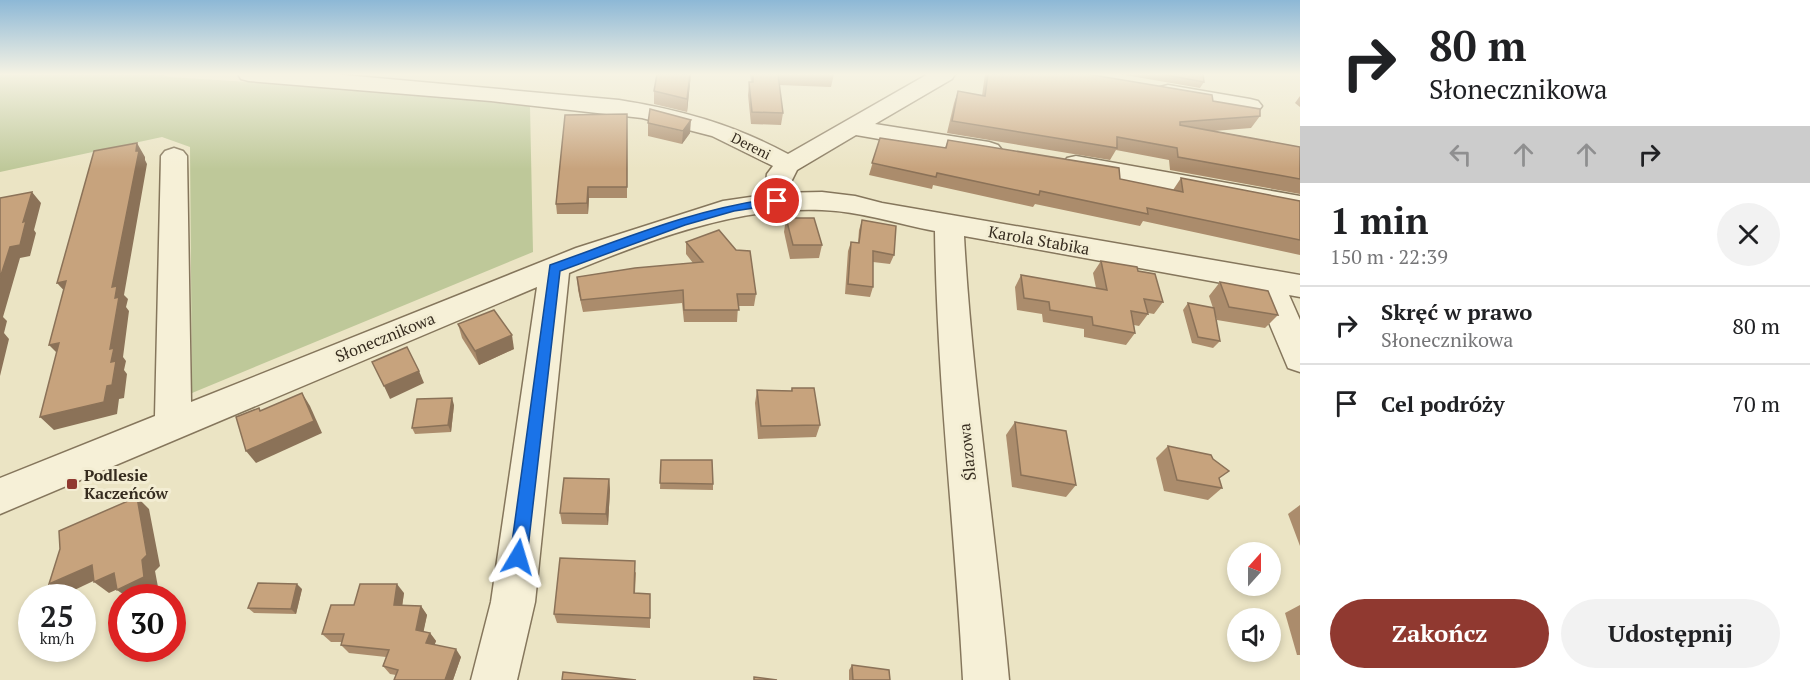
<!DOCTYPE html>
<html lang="pl">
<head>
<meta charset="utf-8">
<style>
	:root { --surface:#fff; --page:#f2f2f2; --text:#202124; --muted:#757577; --line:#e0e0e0; --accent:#903930 }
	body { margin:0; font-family:"PT Serif",serif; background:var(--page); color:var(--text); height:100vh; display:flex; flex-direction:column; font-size:22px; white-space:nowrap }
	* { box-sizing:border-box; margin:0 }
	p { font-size:20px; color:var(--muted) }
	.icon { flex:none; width:33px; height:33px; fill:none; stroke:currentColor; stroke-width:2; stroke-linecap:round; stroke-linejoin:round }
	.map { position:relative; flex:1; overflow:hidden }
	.drawer { display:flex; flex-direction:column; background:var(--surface); width:510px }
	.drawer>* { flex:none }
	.hud { background:#fff; color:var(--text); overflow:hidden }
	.needle { width:39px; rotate:21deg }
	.controls { position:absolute; left:1227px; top:542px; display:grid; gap:12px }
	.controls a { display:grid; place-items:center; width:54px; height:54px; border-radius:50%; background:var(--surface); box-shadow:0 3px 9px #0003; font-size:30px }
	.speed { position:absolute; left:18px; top:584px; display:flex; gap:12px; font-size:30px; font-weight:700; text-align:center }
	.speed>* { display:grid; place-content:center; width:78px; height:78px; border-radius:50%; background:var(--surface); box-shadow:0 3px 9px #0003; line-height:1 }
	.speed small { font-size:15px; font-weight:400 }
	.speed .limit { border:9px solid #d22; background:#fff; color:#111 }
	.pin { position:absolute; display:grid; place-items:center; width:51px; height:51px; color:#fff; margin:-26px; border:3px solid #fff; border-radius:50%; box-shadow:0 2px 6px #0007 }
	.me { position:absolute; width:66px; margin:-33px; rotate:7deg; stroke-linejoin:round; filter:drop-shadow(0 0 4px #0008) }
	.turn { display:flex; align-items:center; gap:21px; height:126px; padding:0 30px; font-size:27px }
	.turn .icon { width:78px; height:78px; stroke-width:2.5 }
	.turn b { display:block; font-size:42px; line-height:51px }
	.lanes { display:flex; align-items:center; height:57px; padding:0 30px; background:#0003; justify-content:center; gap:30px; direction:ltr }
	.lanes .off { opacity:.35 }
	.round { display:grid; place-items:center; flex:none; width:63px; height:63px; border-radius:32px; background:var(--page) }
	.overview { display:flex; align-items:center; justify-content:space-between; height:102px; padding:0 30px }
	h1 { font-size:36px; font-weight:600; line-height:45px }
	.cta { display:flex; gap:12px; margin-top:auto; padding:12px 30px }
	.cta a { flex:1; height:69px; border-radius:36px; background:var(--accent); color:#fff; font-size:24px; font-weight:600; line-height:69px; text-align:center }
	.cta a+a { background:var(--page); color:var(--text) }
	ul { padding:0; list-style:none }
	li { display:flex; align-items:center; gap:18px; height:78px; padding:0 30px; border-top:2px solid var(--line) }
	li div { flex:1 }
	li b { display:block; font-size:22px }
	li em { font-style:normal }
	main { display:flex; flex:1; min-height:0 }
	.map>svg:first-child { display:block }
</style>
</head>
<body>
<main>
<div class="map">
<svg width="1300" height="680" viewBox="0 0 1300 680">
	<rect width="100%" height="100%" fill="#ebe4c4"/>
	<polygon fill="#bec899" points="0,74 161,74 170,77 362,89 530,106 533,252 192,393 190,147 162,137 0,172"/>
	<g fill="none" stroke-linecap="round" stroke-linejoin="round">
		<defs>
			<g id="minor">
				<path d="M238,74H333L619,100C681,110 732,124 788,154L928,74H955L952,79L875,124L989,142L998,145L1002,150L998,155L989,158L856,135L797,170L788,188L779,190L770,188L766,182L767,174L773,166L712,136L642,118L491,101L249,81L241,79Z"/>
				<polygon points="1168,85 1250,99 1258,101 1262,106 1258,111 1250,113 1160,97 1156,92 1160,87"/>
				<path d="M174,148L183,151L187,156L191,402L576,248L723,201L777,193L822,192L855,196L882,203L1300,275V297L1289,295L1300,320V372L1288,368L1255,289L964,236C972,384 996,532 1009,680H963C955,530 937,381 935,231C898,224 859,211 822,210C738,206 646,241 569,273L535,602L517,680H471L491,602L537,287L0,514V478L155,416L161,156L165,151Z"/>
				<polygon points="1076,156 1300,196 1300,214 1067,170 1063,164 1067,158"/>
			</g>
		</defs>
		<use href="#minor" stroke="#85765c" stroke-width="3"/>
		<use href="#minor" fill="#f6f0d7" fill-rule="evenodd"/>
	</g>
	<g fill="#ab8c6c">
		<polygon points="691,74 687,112 654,104 654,91"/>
		<polygon points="750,74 834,74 831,87 779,85 783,113 781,125 751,124 748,95 749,82 751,82"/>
		<polygon points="985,74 1061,74 1067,75 1068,74 1087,74 1213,101 1260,116 1251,128 1214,131 1300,147 1300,194 1170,170 1169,160 1116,150 1110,160 947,133 954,103 958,91 982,96"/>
		<polygon points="1119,74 1203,74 1204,82 1200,88"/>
		<polygon points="1300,96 1300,107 1295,103"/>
		<polygon points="627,114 627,198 589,198 588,214 557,214 556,204"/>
		<polygon points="648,123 690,133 682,144 648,136"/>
		<polygon points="880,138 945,148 948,140 1120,179 1173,190 1181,178 1300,201 1300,255 1143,221 1140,226 1035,204 1033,207 933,185 932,189 869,175"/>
		<polygon points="786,218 822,245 819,258 790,259 784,232"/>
		<polygon points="862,220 894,255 890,264 873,262 873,287 870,297 845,294 848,251 851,242 858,243 859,230"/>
		<polygon points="686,242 756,294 754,306 738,306 737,322 684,322 682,303 583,312 578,290 577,277 693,263 686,254"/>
		<polygon points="1101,261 1138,271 1163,302 1154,314 1148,313 1148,314 1139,326 1134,325 1135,333 1126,345 1084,337 1084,329 1043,322 1042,314 1017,310 1015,287 1021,275 1096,288 1093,273"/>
		<polygon points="1220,282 1278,315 1265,328 1217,320 1214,312 1220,341 1213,348 1192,343 1183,310 1188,303 1213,308 1209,296"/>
		<polygon points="458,324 514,349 479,365 462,338"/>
		<polygon points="792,388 820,425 816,437 758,439 755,403 757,390 791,391"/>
		<polygon points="454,405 451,432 415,434 412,428"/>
		<polygon points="1015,422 1076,485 1066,497 1012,487 1006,435"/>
		<polygon points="1168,446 1213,459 1222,488 1208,500 1164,491 1156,458"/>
		<polygon points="661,460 713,484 713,490 660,489"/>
		<polygon points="609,479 610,490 608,525 562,524 560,513"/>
		<polygon points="1300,505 1300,546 1288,514"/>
		<polygon points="636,572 635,593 650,594 650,628 557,623 554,614"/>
		<polygon points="302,589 296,614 254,613 248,608"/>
		<polygon points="404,593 402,606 421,606 427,615 423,632 430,633 436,641 434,645 461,657 453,680 394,680 396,675 390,674 383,666 386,657 349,653 341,645 342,642 331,642 322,634 354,605"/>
		<polygon points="1300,605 1300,655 1297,655 1285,613"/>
		<polygon points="852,665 890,680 849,680 849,670"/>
	</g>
	<g fill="#8b7258">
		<polygon points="691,74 690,83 687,112 687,99"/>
		<polygon points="691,120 690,133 682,144 683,131"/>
		<polygon points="137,143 145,157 145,160 147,164 124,295 128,299 126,307 129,311 123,357 126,361 124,370 127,374 124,398 119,399 117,414 54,430 40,417 111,362 110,349 115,298 112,287"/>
		<polygon points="588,187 589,198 588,214 587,203"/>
		<polygon points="32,192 41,203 34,230 36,233 30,256 20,258 3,317 7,321 4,333 9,339 0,376 0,278 10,247 23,222"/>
		<polygon points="66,281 69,296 57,283"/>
		<polygon points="512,335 514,349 479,365 475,351"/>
		<polygon points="59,343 62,358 49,345"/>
		<polygon points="419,371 424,383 390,399 384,386"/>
		<polygon points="302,393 310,406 322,433 256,463 246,451"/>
		<polygon points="452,398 454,405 451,432 448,425"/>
		<polygon points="609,479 610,490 608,525 606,514"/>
		<polygon points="137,497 149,509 160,566 155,571 158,587 137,597 127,597 117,590"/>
		<polygon points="92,565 106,575 66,594 49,584"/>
		<polygon points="114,573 129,584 109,593 94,582"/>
		<polygon points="297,584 302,589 296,614 291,609"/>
		<polygon points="397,584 404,593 401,614 394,605"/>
		<polygon points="421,606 427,615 422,639 416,630"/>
		<polygon points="430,633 436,641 432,652 426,643"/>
		<polygon points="456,649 461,657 453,680 445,680"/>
	</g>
	<g fill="#c7a37d" stroke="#8b7258" stroke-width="1.5">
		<polygon points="657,74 690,74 687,99 654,91"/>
		<polygon points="753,74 778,74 783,113 752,112 749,82 753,82"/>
		<polygon points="988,74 1061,74 1069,75 1069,74 1087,74 1212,95 1213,101 1260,109 1260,116 1180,122 1180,125 1300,147 1300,179 1178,157 1177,148 1117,137 1117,148 952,121 958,91 985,96"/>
		<polygon points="1161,74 1203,74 1204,82"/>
		<polygon points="650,109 691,120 683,131 648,123"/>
		<polygon points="627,114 627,187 588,187 587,203 556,204 565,115"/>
		<polygon points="880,138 946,148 948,140 1119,168 1120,179 1183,192 1181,178 1300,201 1300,240 1147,208 1148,214 1040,191 1039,195 937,173 936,177 872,163"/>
		<polygon points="137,143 136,151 139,151 112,287 117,286 115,298 119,297 110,349 114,348 111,362 116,361 112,385 107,386 104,402 40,417 59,343 49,345 66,281 57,283 94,151"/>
		<polygon points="32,192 23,222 26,221 20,245 10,247 0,278 0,198"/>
		<polygon points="786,218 814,218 822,245 793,245"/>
		<polygon points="862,220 896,226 894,255 873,251 873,287 848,284 851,242 859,243"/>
		<polygon points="719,230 736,250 750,251 756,294 737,294 739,310 684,310 683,290 581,300 577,277 635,268 703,262 686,242"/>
		<polygon points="1101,261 1137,267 1138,271 1155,274 1163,302 1144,299 1148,314 1131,311 1135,333 1093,325 1092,317 1050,310 1049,302 1024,298 1021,275 1107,290"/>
		<polygon points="1220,282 1268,291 1278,315 1229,307"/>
		<polygon points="1188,303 1214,308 1220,341 1198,337"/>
		<polygon points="494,310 512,335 475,351 458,324"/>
		<polygon points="407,347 419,371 384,386 372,362"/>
		<polygon points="792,388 814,388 820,425 761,426 757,390 792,391"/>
		<polygon points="302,393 314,421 246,451 236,417 259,408 260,411"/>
		<polygon points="452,398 448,425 412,428 417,399"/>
		<polygon points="1015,422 1066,431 1076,485 1021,475"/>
		<polygon points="1168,446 1211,455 1213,459 1229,471 1219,478 1222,488 1177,480"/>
		<polygon points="661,460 712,460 713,484 660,483"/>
		<polygon points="564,478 609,479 606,514 560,513"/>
		<polygon points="137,497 147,555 142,560 144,577 117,590 114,573 94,582 92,565 49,584 60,549 59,531"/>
		<polygon points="560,558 635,561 634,593 650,594 650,618 554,614"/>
		<polygon points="258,583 297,584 291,609 248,608"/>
		<polygon points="360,584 397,584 394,605 421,606 416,630 430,633 426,643 456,649 445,680 394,680 398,670 383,666 389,650 341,645 344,634 322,634 331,605 354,605"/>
		<polygon points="852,665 889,670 890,680 853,680"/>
		<polygon points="563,672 636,680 562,680"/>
		<polygon points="754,677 777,680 754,680"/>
	</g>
	<linearGradient id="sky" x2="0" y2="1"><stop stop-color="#8db8d6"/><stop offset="0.44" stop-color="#f6f3e4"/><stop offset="1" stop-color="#f6f3e4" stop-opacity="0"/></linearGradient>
	<rect width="1300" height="169" fill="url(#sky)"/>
	<path fill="#1a73e8" stroke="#114b97" stroke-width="1.5" d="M777,198L783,201L781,204L734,211L685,225L560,271L527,557L524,563L518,565L512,563L510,557L550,265C626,238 697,208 777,198Z"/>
	<rect fill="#903930" stroke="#f3edd3" stroke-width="2" x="66" y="478" width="12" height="12" rx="3"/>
	<g text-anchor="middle" stroke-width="6" stroke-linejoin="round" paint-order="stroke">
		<g font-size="14" fill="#362c1f" stroke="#f3edd3">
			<text transform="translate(751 146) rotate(27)" y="5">Dereni</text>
		</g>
		<g font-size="16" fill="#362c1f" stroke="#f3edd3">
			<text transform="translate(1039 240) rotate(10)" y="6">Karola Stabika</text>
			<text transform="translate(385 337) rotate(-22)" y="6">Słonecznikowa</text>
			<text transform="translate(967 452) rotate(-96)" y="6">Ślazowa</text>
		</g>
		<g font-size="16" font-weight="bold" fill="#362c1f" stroke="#f3edd3" text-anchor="start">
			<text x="84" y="481">Podlesie<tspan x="84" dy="18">Kaczeńców</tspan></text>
		</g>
	</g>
</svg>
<div class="controls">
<a><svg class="needle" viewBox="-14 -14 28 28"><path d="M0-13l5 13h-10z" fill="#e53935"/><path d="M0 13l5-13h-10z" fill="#757577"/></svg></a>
<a><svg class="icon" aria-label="sound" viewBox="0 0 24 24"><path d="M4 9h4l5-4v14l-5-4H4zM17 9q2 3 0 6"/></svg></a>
</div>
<div class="speed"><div>25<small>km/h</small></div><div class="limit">30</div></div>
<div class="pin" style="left:777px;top:201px;background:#d93025"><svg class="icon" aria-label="arrive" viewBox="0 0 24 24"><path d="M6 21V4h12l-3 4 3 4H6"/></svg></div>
<svg class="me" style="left:518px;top:557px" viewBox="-20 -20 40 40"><path d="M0-17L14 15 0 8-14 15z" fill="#1a73e8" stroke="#fff" stroke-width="4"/></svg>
</div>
<section class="drawer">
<div class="hud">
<div class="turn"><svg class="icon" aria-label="right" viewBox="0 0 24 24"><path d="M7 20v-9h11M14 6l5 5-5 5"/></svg><div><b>80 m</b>Słonecznikowa</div></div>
<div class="lanes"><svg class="icon off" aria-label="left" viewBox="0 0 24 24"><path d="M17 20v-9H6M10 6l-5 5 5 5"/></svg><svg class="icon off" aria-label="ahead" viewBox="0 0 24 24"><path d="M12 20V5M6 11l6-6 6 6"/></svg><svg class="icon off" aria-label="ahead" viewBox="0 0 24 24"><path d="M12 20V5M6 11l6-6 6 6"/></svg><svg class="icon" aria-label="right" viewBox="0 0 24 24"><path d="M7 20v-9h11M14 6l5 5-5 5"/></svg></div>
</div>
<div class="overview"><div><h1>1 min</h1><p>150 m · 22:39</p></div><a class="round"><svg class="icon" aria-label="close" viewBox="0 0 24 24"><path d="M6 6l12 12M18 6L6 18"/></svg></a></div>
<ul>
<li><svg class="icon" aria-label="right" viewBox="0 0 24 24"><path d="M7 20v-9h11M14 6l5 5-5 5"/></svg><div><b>Skręć w prawo</b><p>Słonecznikowa</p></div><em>80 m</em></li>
<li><svg class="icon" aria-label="arrive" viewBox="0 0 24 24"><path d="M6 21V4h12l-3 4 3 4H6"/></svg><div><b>Cel podróży</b></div><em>70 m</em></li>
</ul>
<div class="cta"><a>Zakończ</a><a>Udostępnij</a></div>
</section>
</main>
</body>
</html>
